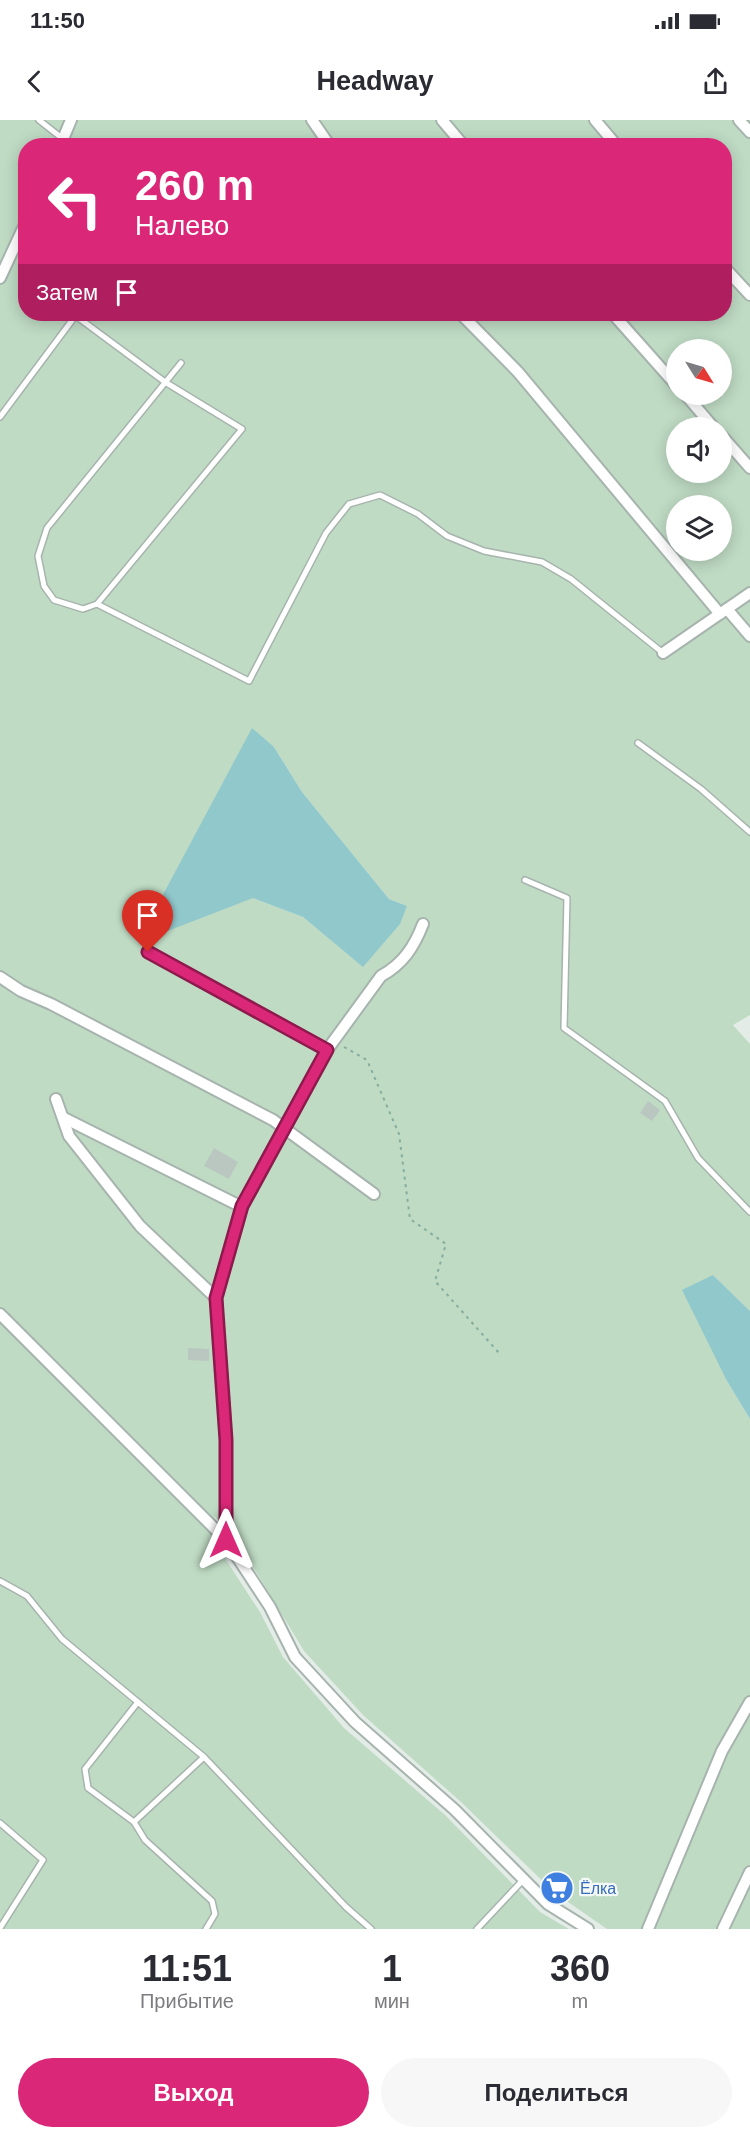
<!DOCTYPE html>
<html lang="ru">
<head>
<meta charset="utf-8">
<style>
	:root { --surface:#fff; --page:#f7f7f7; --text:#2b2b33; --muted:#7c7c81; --accent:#db2777 }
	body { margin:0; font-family:Arial,sans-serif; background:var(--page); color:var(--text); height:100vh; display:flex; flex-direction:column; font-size:22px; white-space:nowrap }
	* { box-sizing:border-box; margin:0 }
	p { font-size:20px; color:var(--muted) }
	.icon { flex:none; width:33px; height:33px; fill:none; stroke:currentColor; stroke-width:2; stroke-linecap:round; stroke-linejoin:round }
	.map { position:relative; height:1809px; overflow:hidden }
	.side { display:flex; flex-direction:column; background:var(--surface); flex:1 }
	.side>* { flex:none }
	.top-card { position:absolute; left:18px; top:18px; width:714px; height:183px; border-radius:24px; box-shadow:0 3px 15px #0003; background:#db2777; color:#fff; overflow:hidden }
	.needle { width:39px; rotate:127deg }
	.buttons { position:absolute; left:666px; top:219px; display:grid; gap:12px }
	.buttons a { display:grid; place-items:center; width:66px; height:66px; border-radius:50%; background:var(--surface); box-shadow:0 3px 15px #0003; font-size:30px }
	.pin { position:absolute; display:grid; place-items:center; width:51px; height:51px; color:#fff; margin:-62px -26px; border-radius:50% 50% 50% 0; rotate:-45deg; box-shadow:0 0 6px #0007 }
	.pin .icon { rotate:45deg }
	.me { position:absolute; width:66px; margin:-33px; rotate:0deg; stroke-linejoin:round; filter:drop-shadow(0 0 4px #0008) }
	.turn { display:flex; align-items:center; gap:21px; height:126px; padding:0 18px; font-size:27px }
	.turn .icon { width:78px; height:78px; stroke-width:2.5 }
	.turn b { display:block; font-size:42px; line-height:51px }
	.then { display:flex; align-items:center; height:57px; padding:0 18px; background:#0003; gap:12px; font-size:22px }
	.eta { display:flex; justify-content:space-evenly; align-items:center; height:102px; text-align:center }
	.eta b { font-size:36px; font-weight:700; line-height:42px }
	.primary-button { display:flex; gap:12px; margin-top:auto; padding:12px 18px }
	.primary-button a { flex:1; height:69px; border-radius:36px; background:var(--accent); color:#fff; font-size:24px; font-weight:700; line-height:69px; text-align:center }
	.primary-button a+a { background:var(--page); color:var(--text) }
	.status { display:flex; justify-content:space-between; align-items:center; height:42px; padding:0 30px; background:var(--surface); direction:ltr }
	.status svg { height:16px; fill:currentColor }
	header { display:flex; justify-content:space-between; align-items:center; height:78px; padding:0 18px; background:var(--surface); font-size:27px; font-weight:700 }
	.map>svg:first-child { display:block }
</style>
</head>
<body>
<div class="status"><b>11:50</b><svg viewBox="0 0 49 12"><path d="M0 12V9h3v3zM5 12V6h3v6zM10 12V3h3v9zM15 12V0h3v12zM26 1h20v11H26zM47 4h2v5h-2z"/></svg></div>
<header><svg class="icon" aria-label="back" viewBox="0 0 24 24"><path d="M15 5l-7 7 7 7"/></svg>Headway<svg class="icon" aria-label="share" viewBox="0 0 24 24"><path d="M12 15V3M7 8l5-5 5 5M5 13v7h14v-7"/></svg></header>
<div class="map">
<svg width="750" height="1809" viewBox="0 0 750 1809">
	<rect width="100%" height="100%" fill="#e4ece8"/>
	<path fill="#bfdbc4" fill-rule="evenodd" d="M0,0H750V895L733,905L750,924V1191L713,1155L727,1261L750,1299V1809H607L555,1773L462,1683L363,1595L304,1531L233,1414L214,1396L226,1440L260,1492L283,1537L344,1608L445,1695L540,1792L569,1809H0ZM26,26H724V194H26ZM676,230H722V274H676ZM676,308H722V352H676ZM676,386H722V430H676ZM274,627L302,672L389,779L407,786L363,846L303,797L253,778Z"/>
	<g fill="#91c8cc">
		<polygon points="252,608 274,627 302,672 389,779 407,786 400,804 363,847 303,797 253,778 165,812 150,799"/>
		<polygon points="713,1155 750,1191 750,1299 727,1261 682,1170"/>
	</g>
	<g fill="#bac7c1">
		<polygon points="648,981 660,990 652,1001 640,993"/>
		<polygon points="214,1028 238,1042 229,1059 204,1046"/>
		<polygon points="188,1228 209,1229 209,1241 188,1240"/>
		<polygon points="555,1757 568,1769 559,1779 546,1766"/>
	</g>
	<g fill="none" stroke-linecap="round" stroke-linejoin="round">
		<defs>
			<g id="service">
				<polyline points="39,0 63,19"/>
				<polyline points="76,196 165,262 242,309 97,484 249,561 326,413 349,384 380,375 418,394 447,416 484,431 542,442 571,459 663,533"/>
				<polyline points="0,297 76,195"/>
				<polyline points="97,484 83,489 54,480 44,466 38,436 47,408 181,243"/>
				<polyline points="638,623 701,669 750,712"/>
				<polyline points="525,760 567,778 564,908 665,981 698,1038 750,1092"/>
				<polyline points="0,1461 27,1476 62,1519 204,1637 346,1787 371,1809"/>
				<polyline points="138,1582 85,1649 88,1668 134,1702 145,1720 212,1781 215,1794 206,1809"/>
				<polyline points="134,1702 204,1637"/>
				<polyline points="0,1703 43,1740 0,1808"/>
				<polyline points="477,1809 523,1760"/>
			</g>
			<g id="minor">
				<polyline points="312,0 330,26"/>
				<polyline points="442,0 464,26"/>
				<polyline points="595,0 617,26"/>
				<polyline points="739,0 750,12"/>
				<polyline points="60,26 71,0"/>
				<polyline points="724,147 750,175"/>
				<polyline points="0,158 26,102"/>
				<polyline points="461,194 518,252 720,494"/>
				<polyline points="613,194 676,265"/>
				<polyline points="685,274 714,308"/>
				<polyline points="722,316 750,348"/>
				<polyline points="727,489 750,516"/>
				<polyline points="663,533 750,473"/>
				<polyline points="148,832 327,930"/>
				<polyline points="0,857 21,871 51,884 273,1000 374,1074"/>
				<polyline points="56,979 69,1016 140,1106 216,1178"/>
				<polyline points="64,998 242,1087"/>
				<polyline points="0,1194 226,1420 270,1487 295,1537 355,1602 455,1690 548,1784 588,1809"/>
				<path d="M226,1420V1320L216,1178L242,1087L327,930L381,856C403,844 414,827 423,804"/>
				<polyline points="648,1809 722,1631 750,1582"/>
				<polyline points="723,1809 750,1752"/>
			</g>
		</defs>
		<use href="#service" stroke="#a7b4ae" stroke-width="8"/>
		<use href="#minor" stroke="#a7b4ae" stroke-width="14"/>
		<polyline stroke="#87ad9e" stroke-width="2" stroke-dasharray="3 4.5" stroke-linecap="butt" points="344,927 367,940 399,1014 410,1099 446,1124 435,1161 499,1233"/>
		<use href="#service" stroke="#fff" stroke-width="5"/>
		<use href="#minor" stroke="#fff" stroke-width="10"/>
	</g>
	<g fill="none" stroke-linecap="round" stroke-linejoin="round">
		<defs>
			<polyline id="route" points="148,832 327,930 242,1086 216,1178 226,1320 226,1420"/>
		</defs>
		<use href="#route" stroke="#8e194d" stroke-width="15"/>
		<use href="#route" stroke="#db2777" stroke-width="10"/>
	</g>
	<defs>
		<symbol id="supermarket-disc" viewBox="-11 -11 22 22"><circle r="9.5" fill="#3f7fe0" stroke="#f5f9f6"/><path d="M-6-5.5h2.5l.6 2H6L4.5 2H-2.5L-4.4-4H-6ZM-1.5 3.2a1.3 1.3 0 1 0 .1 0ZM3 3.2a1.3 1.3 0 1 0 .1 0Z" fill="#fff"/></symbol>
	</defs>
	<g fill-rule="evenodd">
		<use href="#supermarket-disc" x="538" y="1749" width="38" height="38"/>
	</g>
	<g text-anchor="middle" stroke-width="4.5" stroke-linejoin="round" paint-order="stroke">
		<g font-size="16" fill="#366cbe" stroke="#f5f9f6" text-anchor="start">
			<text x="580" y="1774">Ёлка</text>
		</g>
	</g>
</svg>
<div class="buttons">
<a><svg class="needle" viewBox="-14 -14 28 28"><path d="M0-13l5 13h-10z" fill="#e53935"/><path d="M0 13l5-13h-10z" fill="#7c7c81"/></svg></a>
<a><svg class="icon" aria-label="sound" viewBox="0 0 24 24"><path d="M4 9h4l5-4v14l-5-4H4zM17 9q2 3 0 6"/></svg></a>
<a><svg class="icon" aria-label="layers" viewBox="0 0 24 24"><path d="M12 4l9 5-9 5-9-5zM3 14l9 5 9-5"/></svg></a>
</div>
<div class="pin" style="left:148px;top:832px;background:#d93025"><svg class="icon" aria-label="arrive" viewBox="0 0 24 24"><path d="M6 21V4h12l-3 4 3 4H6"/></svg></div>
<svg class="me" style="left:226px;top:1420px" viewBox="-20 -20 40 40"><path d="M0-17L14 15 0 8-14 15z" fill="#db2777" stroke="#fff" stroke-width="4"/></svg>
<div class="top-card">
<div class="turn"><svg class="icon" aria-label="left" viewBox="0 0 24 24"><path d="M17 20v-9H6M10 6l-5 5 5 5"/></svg><div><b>260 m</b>Налево</div></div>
<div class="then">Затем<svg class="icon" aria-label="arrive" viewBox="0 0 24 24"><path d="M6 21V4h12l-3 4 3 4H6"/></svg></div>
</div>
</div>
<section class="side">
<div class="eta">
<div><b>11:51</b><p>Прибытие</p></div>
<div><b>1</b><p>мин</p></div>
<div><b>360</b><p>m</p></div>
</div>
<div class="primary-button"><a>Выход</a><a>Поделиться</a></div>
</section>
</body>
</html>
